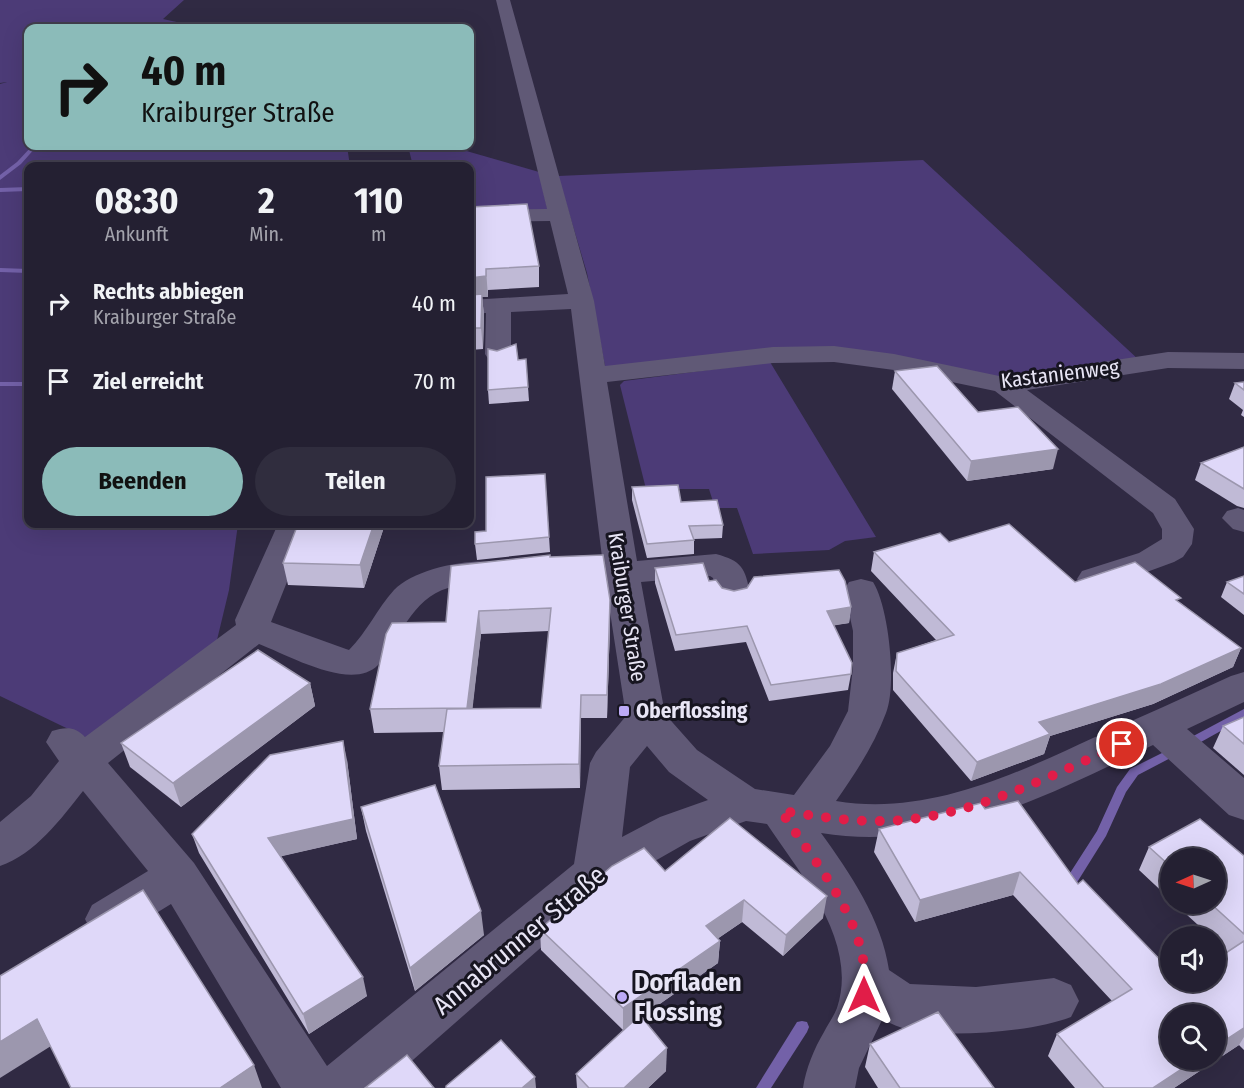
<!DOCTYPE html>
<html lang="de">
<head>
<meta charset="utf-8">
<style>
	:root { --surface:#242032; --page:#302d3e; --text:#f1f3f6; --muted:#a3a3ac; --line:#413e4d; --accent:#8bbbb9 }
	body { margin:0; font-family:"Fira Sans Condensed",sans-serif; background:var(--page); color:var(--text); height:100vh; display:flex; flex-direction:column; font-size:22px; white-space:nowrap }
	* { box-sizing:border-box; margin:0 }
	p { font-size:20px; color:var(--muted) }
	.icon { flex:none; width:33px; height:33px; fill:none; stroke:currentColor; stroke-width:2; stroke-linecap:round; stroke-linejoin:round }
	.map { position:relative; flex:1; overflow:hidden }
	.sheet { position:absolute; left:24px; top:162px; width:450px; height:366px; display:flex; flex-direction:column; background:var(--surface); border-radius:12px; box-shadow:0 6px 24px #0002,0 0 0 2px var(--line) }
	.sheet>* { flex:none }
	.banner { position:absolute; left:24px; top:24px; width:450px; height:126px; border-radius:12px; box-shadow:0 6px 24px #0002,0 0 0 2px var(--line); background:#8bbbb9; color:#111; overflow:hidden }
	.needle { width:39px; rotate:267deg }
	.buttons { position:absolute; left:1160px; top:848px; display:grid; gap:12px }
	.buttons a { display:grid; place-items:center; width:66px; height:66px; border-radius:50%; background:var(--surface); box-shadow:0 6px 24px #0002,0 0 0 2px var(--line); font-size:30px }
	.pin { position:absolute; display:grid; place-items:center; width:51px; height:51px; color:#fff; margin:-26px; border:3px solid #fff; border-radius:50%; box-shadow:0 2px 6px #0007 }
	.me { position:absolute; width:66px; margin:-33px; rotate:0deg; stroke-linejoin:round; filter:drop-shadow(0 0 4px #0008) }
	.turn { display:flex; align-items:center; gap:21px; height:126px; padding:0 18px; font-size:27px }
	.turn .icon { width:78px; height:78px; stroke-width:2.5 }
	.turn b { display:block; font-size:42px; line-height:51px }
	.eta { display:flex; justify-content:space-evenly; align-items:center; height:102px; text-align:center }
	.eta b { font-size:36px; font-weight:700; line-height:42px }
	.action { display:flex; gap:12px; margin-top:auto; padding:12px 18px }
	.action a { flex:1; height:69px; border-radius:36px; background:var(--accent); color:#111; font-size:24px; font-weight:700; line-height:69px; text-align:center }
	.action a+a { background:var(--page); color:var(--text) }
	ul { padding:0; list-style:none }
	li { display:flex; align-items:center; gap:18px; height:78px; padding:0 18px }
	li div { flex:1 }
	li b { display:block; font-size:22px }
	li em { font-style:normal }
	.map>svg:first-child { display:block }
</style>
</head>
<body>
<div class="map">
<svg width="1244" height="1088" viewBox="0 0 1244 1088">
	<rect width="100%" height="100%" fill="#302a43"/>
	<g fill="#4c3b77">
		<polygon points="0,0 184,0 163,19 204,28 28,28 28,146 347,146 350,166 28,166 28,524 238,524 229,590 217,640 89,739 0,696 0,84 7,82 0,83"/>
		<polygon points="408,146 449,146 539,172 548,212 470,212 470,166 407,166 413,166"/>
		<polygon points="923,160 1139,360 1007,381 885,357 606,371 587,273 558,176"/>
		<polygon points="770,362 876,537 845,541 829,550 753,554 737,508 715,508 709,489 646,489 620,385 624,381"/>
	</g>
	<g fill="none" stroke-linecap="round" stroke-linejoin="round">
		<g fill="#7361a8" fill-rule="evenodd">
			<polygon points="32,146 37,146 21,164 0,180 0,175 17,162"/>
			<polygon points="28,187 28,191 0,192 0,188"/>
			<polygon points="0,268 28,269 28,273 0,272"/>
			<rect x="0" y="382" width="28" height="4"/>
			<polygon points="1244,709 1244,718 1192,747 1188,748 1184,747 1183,744 1184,741"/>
			<polygon points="1176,746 1180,747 1182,750 1180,753 1138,775 1126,792 1106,836 1071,892 1067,893 1063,892 1061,888 1063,884 1097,831 1117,787 1130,769"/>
			<polygon points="802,1021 807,1022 809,1027 807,1032 771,1088 756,1088 797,1022"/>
		</g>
		<g fill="#605976" fill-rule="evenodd">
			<path d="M496,0H510L594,301L605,366L773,347L834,346L894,354L1004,377L1168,352L1244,353V369L1168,368L1027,390L1175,499L1194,529L1192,544L1183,557L1174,562L1106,587L1094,590L1082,587L1077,579L1082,571L1139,553L1162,539V529L1153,513L995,391L894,370L834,362L773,363L607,382L637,561L716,554C742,561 745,568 750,593L745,601L733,604L721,601L716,593L713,578L710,576L641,582L665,714L697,750L755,789L794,795L830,746L848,711L853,667V631L844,590L849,582L861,579L873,582C889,607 897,686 886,713C874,745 855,774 836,801C927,816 1013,775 1093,738C1139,718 1185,697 1231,676L1244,672V702L1187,729L1244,778V820L1229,815L1153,745C1048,795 940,853 821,833C850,873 882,920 889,970L910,984L976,987L1054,978L1071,985L1079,1001L1071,1017C1033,1032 950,1038 909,1030C900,1028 891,1023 882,1020L859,1068L855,1088H803C806,1068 814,1049 824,1032C828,1024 834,1016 837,1008C859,942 801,875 767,824L746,821L690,841L611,886L381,1088H281L171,904L124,933L108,939L92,933L85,919L92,905L148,871L83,791C61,819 35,854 0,866V822L31,796L59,761L46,742L52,731C65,727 75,726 85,737L236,625L235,620L278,524H310L271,622L346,649L349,650C367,632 377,609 394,590C416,567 477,556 507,564L512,572L507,580C488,585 467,583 448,588C412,598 399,640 378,665C352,692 288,655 259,644L108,763L194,863L327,1066L574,864L590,763L596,752L626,716L604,573L571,309L511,312V354L507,360L498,362L489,360L485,354L486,313L470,314V300L568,294L550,221L470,222V210L547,209ZM647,746L669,772L708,800L660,817L622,837L630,767Z"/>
			<polygon points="1238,508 1244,510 1244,532 1233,529 1222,518 1227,511"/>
		</g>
	</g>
	<g fill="#c0bad6" fill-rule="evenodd">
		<polygon points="470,207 539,266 539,287 488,290 488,297 482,297 484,315 483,349 470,350"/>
		<polygon points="518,360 528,387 529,401 489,404 488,390"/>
		<polygon points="895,371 978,412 1053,469 967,481 892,389"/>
		<polygon points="1244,382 1244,417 1241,415 1243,410 1229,399 1235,383"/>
		<polygon points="1244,447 1244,508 1237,506 1195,480 1201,463"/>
		<polygon points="545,474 550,552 477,560 475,544 486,531"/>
		<polygon points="632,487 681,502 723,525 722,538 694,539 694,554 647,558 632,500"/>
		<polygon points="298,524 385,524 364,588 288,585 283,563"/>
		<polygon points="949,542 1075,582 1179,602 1241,648 1233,667 1153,704 1050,736 1044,754 971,781 893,690 893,673 897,653 936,640 871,571 874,552"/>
		<path d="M550,557L610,623L607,718H581L580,788L442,790L439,766L444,732L374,733L370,709L446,622ZM549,631L541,708L472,709L481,634Z"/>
		<polygon points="655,568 709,581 722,588 734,591 851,607 849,623 834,625 851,674 848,690 769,701 746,642 675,651 655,583"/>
		<polygon points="1244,576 1244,615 1221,597 1227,582"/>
		<polygon points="310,683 315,706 181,807 130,767 121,743"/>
		<polygon points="1244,717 1244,775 1213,748 1223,726"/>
		<polygon points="347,760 357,839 281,856 367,996 309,1034 199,853 192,834"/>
		<polygon points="361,807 484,935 415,991 366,831"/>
		<polygon points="985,809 1078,884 1181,981 1227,952 1215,941 1215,936 1210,936 1174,903 1215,903 1170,858 1170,899 1139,870 1149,847 1244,856 1244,1050 1239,1045 1174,1088 1075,1088 1048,1056 1057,1034 1112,1001 1013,895 915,922 874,852 879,829"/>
		<polygon points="665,871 823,918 783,956 742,922 717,939 720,941 718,963 641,1017 666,1071 648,1088 577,1088 576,1074 626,1028 623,1030 541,950 540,929"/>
		<polygon points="870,1044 994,1088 878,1088 865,1067"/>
	</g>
	<g fill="#9c97ae">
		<polygon points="486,269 488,297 482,297 484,315 483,349 481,328 470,298 470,278"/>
		<polygon points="1058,449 1053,469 967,481 971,461"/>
		<polygon points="374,524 385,524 364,588 360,565"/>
		<polygon points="610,600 610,623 607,718 607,695"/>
		<polygon points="851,607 849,623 825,627 827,611"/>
		<polygon points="479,611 481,634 470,731 467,708"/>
		<polygon points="1241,648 1233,667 1153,704 1050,736 1044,754 971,781 977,762 1039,722"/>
		<polygon points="310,683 315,706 181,807 173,783"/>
		<polygon points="581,695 581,718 580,788 579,764"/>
		<polygon points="343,741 347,760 357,839 274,858 268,838"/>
		<polygon points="1020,872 1013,895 915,922 920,900"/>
		<polygon points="827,896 823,918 783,956 786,935"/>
		<polygon points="744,900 742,922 704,948 706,926"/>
		<polygon points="481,911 484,935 415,991 410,968"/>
		<polygon points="720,941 718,963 623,1030 623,1008"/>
		<polygon points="363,977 367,996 309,1034 303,1014"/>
		<polygon points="37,1019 51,1046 0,1078 0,1042"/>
		<polygon points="1244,1028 1244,1037 1239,1045 1174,1088 1153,1088 1197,1059 1215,1059 1215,1047"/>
		<polygon points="667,1048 666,1071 648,1088 624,1088"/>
		<polygon points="254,1065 262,1088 220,1088"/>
		<polygon points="535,1077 536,1088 522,1088"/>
	</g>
	<g fill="#dfd8f9" stroke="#9c97ae" stroke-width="1.5">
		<polygon points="527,204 539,266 486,269 486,276 470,278 470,207"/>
		<polygon points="482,294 481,328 470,328 470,295"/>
		<polygon points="516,344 518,360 526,359 528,387 488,390 488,349 497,351"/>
		<polygon points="937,366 978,412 1018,407 1058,449 971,461 895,371"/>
		<polygon points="1244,382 1244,390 1235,383"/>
		<polygon points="1244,447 1244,489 1201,463"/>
		<polygon points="545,474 549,537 475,544 475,532 486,531 486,477"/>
		<polygon points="678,485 681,502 717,500 723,525 689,526 694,540 647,544 632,487"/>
		<polygon points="298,524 374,524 360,565 283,563"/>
		<polygon points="1009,524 1075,582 1135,562 1181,598 1176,600 1241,648 1161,684 1039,722 1050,734 977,762 896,671 897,653 954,635 874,552 940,533 949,542"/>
		<polygon points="550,555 550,557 603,555 610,600 607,695 581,695 579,764 439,766 447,709 541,708 551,608 479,611 467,708 370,709 386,634 392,623 446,622 451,566"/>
		<polygon points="703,563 709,581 716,580 722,588 734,591 747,588 754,577 839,570 845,581 851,607 827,611 852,663 851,674 771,685 747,626 676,635 655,568"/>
		<polygon points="1244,576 1244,594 1227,582"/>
		<polygon points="258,650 310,683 173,783 121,743"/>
		<polygon points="1244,717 1244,744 1223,726"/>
		<polygon points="343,741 353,819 268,838 363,977 303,1014 192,834 270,755"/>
		<polygon points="435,785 481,911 410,968 361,807"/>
		<polygon points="1018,801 1078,884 1083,880 1170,970 1170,981 1215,981 1215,960 1244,941 1244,1028 1215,1047 1215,1014 1170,1014 1170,1059 1197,1059 1153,1088 1104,1088 1057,1034 1132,989 1020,872 920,900 879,829 981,803 985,809"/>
		<polygon points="730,818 827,896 786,935 744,900 706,926 720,941 623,1008 540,929 612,866 644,848 665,871"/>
		<polygon points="1200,819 1244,856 1244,934 1210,903 1215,903 1215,858 1170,858 1170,866 1149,847"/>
		<polygon points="143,890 254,1065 220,1088 71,1088 37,1019 0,1042 0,976"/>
		<polygon points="938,1012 994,1088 900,1088 870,1044"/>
		<polygon points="640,1015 667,1048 624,1088 589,1088 576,1074"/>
		<polygon points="501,1040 535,1077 522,1088 446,1088 446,1086"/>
		<polygon points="407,1055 434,1088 365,1088"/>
	</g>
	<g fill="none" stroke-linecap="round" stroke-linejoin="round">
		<path stroke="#e11d48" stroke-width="10" stroke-dasharray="0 18" d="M864,995C873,927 816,865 781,811C816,816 850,822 885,821C969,819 1048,777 1122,744"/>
	</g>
	<g fill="#bcaaf6" stroke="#171520" stroke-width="2">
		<rect x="618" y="705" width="12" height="12" rx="3"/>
		<circle cx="622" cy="997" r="6"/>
	</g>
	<g text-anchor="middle" stroke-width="6" stroke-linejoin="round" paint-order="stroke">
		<g font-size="21" fill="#e8e5f5" stroke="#171520">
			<text transform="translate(1060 374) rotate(-7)" y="7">Kastanienweg</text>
			<text transform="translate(627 607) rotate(81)" y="7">Kraiburger Straße</text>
		</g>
		<g font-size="21" font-weight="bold" fill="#e8e5f5" stroke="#171520" text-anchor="start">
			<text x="636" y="718">Oberflossing</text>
		</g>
		<g font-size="26" fill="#e8e5f5" stroke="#171520">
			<text transform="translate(519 940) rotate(-40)" y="9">Annabrunner Straße</text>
		</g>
		<g font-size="26" font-weight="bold" fill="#e8e5f5" stroke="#171520" text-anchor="start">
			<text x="634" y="991">Dorfladen<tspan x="634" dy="30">Flossing</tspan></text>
		</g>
	</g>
</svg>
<div class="buttons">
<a><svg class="needle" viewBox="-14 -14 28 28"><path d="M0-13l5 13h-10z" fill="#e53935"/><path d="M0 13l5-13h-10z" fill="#a3a3ac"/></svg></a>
<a><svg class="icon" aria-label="sound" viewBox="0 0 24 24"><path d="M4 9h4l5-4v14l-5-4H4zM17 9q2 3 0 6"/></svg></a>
<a><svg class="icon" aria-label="search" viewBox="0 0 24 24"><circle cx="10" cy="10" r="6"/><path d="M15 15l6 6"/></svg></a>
</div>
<div class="pin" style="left:1122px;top:744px;background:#d93025"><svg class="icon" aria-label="arrive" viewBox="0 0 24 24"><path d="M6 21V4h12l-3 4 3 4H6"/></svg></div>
<svg class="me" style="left:864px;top:995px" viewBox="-20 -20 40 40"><path d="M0-17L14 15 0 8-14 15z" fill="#e11d48" stroke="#fff" stroke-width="4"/></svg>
<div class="banner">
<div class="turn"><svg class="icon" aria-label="right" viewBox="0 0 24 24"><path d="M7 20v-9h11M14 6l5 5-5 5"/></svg><div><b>40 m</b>Kraiburger Straße</div></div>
</div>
<section class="sheet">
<div class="eta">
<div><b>08:30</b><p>Ankunft</p></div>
<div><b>2</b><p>Min.</p></div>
<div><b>110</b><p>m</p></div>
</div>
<ul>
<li><svg class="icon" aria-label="right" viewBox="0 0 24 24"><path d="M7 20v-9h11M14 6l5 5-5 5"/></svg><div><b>Rechts abbiegen</b><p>Kraiburger Straße</p></div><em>40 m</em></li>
<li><svg class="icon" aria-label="arrive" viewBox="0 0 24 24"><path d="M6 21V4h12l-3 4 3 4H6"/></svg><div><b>Ziel erreicht</b></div><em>70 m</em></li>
</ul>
<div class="action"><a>Beenden</a><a>Teilen</a></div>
</section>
</div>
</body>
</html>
